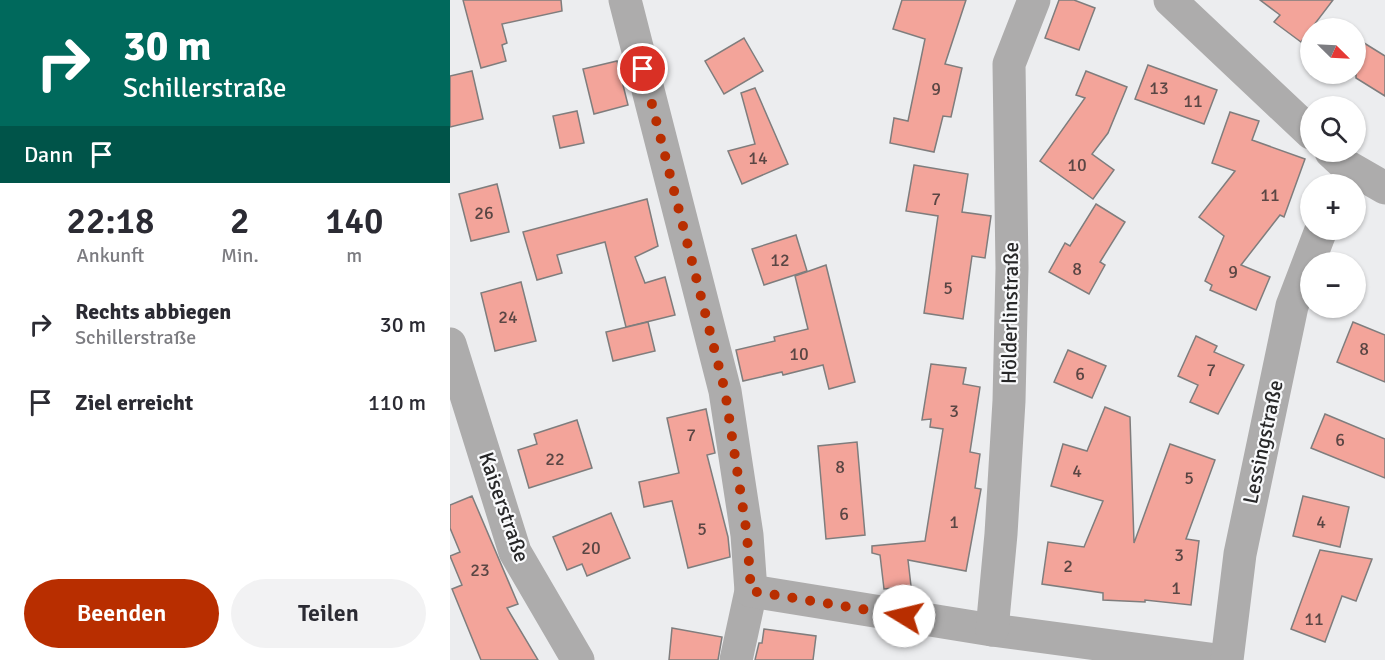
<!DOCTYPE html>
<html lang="de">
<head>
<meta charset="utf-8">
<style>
	:root { --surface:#fff; --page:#f2f2f3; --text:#2b2b33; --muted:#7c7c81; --accent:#b82e00 }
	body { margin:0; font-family:Signika,sans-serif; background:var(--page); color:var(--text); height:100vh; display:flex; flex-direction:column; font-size:22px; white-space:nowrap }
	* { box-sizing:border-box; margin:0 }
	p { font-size:20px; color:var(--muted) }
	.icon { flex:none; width:33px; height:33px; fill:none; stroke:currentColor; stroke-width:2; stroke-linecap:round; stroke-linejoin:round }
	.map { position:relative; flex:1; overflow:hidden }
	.sheet { display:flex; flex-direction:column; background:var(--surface); width:450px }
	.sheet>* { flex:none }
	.banner { background:#00695c; color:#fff; overflow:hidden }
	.needle { width:39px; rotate:114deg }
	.buttons { position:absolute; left:850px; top:18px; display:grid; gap:12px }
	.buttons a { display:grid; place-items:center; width:66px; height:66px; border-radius:50%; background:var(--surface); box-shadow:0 2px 4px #0004; font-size:30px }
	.pin { position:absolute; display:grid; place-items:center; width:51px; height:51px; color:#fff; margin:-26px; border:3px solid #fff; border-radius:50%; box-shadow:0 2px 6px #0007 }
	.me { position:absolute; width:66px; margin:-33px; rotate:279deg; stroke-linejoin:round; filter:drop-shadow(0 0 4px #0008) }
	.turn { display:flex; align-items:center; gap:21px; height:126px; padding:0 24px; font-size:27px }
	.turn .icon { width:78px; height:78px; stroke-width:2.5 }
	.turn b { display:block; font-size:42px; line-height:51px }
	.then { display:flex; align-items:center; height:57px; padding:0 24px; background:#0003; gap:12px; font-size:22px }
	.eta { display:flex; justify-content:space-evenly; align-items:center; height:102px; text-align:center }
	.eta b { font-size:36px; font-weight:600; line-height:42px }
	.cta { display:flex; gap:12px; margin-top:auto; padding:12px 24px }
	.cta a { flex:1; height:69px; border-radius:36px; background:var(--accent); color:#fff; font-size:24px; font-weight:600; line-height:69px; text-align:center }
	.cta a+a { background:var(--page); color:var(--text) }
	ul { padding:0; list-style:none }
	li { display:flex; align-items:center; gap:18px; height:78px; padding:0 24px }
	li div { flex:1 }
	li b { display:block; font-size:22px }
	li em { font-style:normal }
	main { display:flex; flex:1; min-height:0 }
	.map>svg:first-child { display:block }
</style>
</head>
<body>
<main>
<section class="sheet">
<div class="banner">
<div class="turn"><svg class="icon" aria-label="right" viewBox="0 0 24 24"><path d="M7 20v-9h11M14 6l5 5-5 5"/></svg><div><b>30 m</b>Schillerstraße</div></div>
<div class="then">Dann<svg class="icon" aria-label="arrive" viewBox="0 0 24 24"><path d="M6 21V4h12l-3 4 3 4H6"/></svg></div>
</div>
<div class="eta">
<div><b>22:18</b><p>Ankunft</p></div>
<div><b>2</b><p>Min.</p></div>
<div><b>140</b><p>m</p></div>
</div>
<ul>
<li><svg class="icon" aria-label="right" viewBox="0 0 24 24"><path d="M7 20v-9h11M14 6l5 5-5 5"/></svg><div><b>Rechts abbiegen</b><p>Schillerstraße</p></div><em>30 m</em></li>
<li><svg class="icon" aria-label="arrive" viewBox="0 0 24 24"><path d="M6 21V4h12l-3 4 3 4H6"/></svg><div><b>Ziel erreicht</b></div><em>110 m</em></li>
</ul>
<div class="cta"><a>Beenden</a><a>Teilen</a></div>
</section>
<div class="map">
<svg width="935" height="660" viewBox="0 0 935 660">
	<rect width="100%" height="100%" fill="#ecedef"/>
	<g fill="#f3a49a" stroke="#7f7d7d" stroke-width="1.5">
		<polygon points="13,0 111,0 112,11 52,24 57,43 52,45 56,61 31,68"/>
		<polygon points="452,0 516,0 495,64 512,68 501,117 493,116 484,152 440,143 444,118 458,121 475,39 443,29"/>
		<polygon points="609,0 624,0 645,8 629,50 595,38"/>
		<polygon points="810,0 883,0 851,42 824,22 830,15"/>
		<polygon points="294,38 313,71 274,94 255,61"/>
		<polygon points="906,38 935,56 935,96 906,78"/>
		<polygon points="167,61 178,105 144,114 133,69"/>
		<polygon points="698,65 767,90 754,124 685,99"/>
		<polygon points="22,71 33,119 0,127 0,76"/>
		<polygon points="636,71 677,87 658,133 642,154 664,170 643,199 590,161 635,98 626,95"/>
		<polygon points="305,88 338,164 292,184 278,151 305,144 291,93"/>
		<polygon points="127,111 134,143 110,148 103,116"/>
		<polygon points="780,112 809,121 802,140 855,159 834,217 830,215 791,265 820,277 806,310 760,290 762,285 755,281 774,236 749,217 785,171 762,163"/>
		<polygon points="464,165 518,174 512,212 541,216 535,258 522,256 513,319 474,313 488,216 456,211"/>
		<polygon points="47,184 59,232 21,241 9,194"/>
		<polygon points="197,199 208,246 185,257 195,283 215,277 225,315 176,327 155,242 107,255 112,273 87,280 73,232"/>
		<polygon points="646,204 675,222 650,262 655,265 639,294 599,272 615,243 620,246"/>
		<polygon points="346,235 357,271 314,285 302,249"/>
		<polygon points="376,265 405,382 379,389 373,365 333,375 332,372 293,381 286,350 325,341 324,337 358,329 345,276"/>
		<polygon points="71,282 86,341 45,351 31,293"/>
		<polygon points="198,322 205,351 163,361 156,332"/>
		<polygon points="903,322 935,335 935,382 887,362"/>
		<polygon points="746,336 767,346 764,352 794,365 768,414 740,402 748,385 728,376"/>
		<polygon points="618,350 656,366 642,398 604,382"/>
		<polygon points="481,364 516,368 513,384 530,387 520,452 530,454 525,488 531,489 516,571 458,560 461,586 434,589 430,555 422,553 422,546 475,541 493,429 480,427 481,419 472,420"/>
		<polygon points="655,407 680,417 684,543 720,444 765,460 736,539 749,541 741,605 695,600 695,602 653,600 653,593 592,584 598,542 634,547 653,501 601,486 613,444 637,451"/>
		<polygon points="256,409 265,453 257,455 278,537 280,557 238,568 222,501 194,507 189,482 229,473 217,418"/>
		<polygon points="875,414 935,439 935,478 861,448"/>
		<polygon points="127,420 142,468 79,488 68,450 87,444 84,434"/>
		<polygon points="407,442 415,535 376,539 368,446"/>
		<polygon points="22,496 68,604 57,608 88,660 31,660 2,589 12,585 0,556 10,552 0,528 0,505"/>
		<polygon points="853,496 899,507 890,547 843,536"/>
		<polygon points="161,513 180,558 137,576 132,564 117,570 103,537"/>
		<polygon points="870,550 922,559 906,601 892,596 875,642 841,629"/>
		<polygon points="222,628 272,637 268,660 219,660"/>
		<polygon points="314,629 366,636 363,660 305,660 309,643 312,643"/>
	</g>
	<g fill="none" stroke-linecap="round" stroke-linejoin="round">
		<g stroke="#adacac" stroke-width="33">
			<polyline points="175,0 275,391 297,535 301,591 286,660"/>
			<polyline points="720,0 861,133"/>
			<polyline points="881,152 895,165 935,188"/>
			<polyline points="0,344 65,552 128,660"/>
			<polyline points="301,591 542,630 767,660"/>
			<polyline points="542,630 551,534 559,401 562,268 559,64 584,0"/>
			<polyline points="777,660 790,554 842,306 871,230"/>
		</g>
	</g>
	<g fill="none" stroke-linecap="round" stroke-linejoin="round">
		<polyline stroke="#b82e00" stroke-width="10" stroke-dasharray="0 18" points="193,69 275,391 297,535 301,591 454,616"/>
	</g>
	<g text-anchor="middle" stroke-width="4.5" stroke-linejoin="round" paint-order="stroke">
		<g font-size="18" fill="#5a4644">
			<text x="709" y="94">13</text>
			<text x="486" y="95">9</text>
			<text x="743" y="107">11</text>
			<text x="308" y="164">14</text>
			<text x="627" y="171">10</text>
			<text x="820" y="201">11</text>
			<text x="486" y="205">7</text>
			<text x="34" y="219">26</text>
			<text x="330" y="266">12</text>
			<text x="627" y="275">8</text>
			<text x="783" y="278">9</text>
			<text x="498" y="294">5</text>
			<text x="58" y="323">24</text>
			<text x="914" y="355">8</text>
			<text x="349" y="360">10</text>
			<text x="761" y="376">7</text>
			<text x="630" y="380">6</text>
			<text x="504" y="417">3</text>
			<text x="241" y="441">7</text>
			<text x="890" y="446">6</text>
			<text x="105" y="465">22</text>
			<text x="390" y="473">8</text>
			<text x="627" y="477">4</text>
			<text x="739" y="484">5</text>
			<text x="394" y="520">6</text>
			<text x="504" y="528">1</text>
			<text x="871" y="528">4</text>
			<text x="252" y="535">5</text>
			<text x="141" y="554">20</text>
			<text x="729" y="561">3</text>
			<text x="618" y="572">2</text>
			<text x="30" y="576">23</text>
			<text x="726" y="594">1</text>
			<text x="864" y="625">11</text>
		</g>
		<g font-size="21" fill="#272728" stroke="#f9fafc">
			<text transform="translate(560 313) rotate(-89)" y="7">Hölderlinstraße</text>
			<text transform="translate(813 442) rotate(-78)" y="7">Lessingstraße</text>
			<text transform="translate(54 507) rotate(71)" y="7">Kaiserstraße</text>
		</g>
	</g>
</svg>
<div class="buttons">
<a><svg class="needle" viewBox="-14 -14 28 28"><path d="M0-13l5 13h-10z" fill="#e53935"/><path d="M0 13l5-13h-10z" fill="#7c7c81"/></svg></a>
<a><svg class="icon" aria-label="search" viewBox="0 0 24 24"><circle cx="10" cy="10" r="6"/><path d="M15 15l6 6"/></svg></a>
<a>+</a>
<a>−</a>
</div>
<div class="pin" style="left:193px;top:69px;background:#d93025"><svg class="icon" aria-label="arrive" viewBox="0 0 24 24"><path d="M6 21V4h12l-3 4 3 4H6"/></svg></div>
<svg class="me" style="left:454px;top:616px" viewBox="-20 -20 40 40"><circle r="19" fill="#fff"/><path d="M0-13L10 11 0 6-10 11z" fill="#b82e00"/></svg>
</div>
</main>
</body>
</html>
